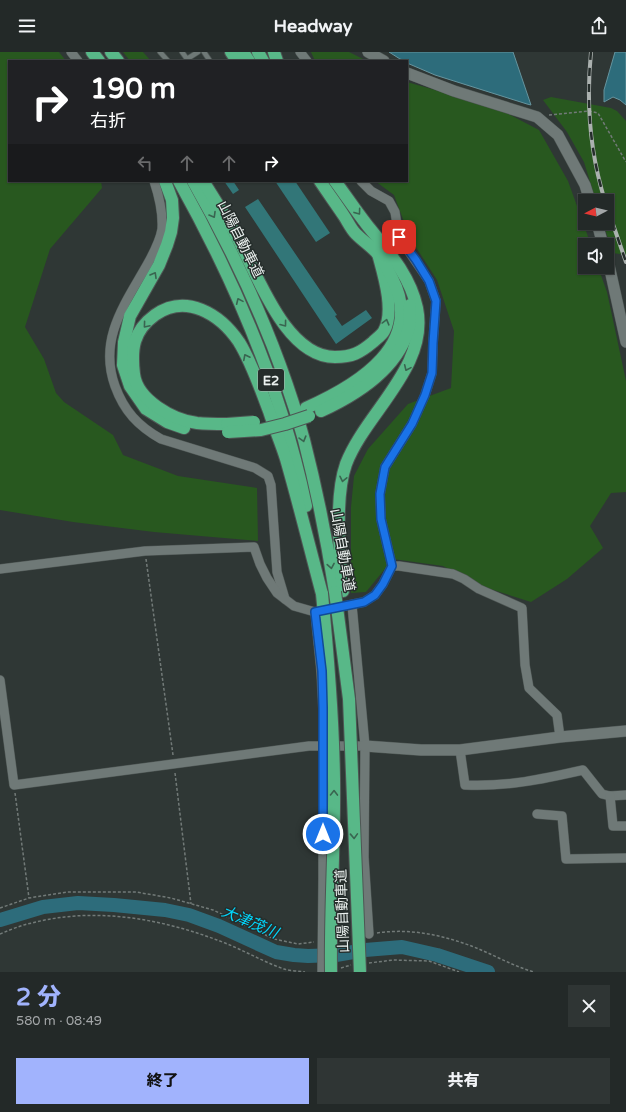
<!DOCTYPE html>
<html lang="ja">
<head>
<meta charset="utf-8">
<style>
	:root { --surface:#232928; --page:#2f3534; --text:#f1f3f6; --muted:#a3a6a8; --line:#404545; --accent:#a1b3fd }
	body { margin:0; font-family:"Varela Round","Noto Sans JP",sans-serif; background:var(--page); color:var(--text); height:100vh; display:flex; flex-direction:column; font-size:15px; white-space:nowrap }
	* { box-sizing:border-box; margin:0 }
	p { font-size:13px; color:var(--muted) }
	.icon { flex:none; width:22px; height:22px; fill:none; stroke:currentColor; stroke-width:2; stroke-linecap:round; stroke-linejoin:round }
	.map { position:relative; height:920px; overflow:hidden }
	.drawer { display:flex; flex-direction:column; background:var(--surface); flex:1 }
	.drawer>* { flex:none }
	.hud { position:absolute; left:8px; top:8px; width:400px; height:122px; border-radius:0px; box-shadow:0 1px 3px #0004,0 0 0 1px var(--line); background:#202124; color:#fff; overflow:hidden }
	.needle { width:26px; rotate:263deg }
	.controls { position:absolute; left:578px; top:142px; display:grid; gap:8px }
	.controls a { display:grid; place-items:center; width:36px; height:36px; border-radius:0px; background:var(--surface); box-shadow:0 1px 3px #0004,0 0 0 1px var(--line); font-size:20px }
	.pin { position:absolute; display:grid; place-items:center; width:34px; height:34px; color:#fff; margin:-17px; border-radius:8px; box-shadow:0 2px 6px #0006 }
	.me { position:absolute; width:44px; margin:-22px; rotate:0deg; stroke-linejoin:round; filter:drop-shadow(0 0 3px #0008) }
	.turn { display:flex; align-items:center; gap:14px; height:84px; padding:0 16px; font-size:18px }
	.turn .icon { width:52px; height:52px; stroke-width:2.5 }
	.turn b { display:block; font-size:28px; line-height:34px }
	.lanes { display:flex; align-items:center; height:38px; padding:0 16px; background:#0003; justify-content:center; gap:20px; direction:ltr }
	.lanes .off { opacity:.35 }
	.round { display:grid; place-items:center; flex:none; width:42px; height:42px; border-radius:0px; background:var(--page) }
	.headline { display:flex; align-items:center; justify-content:space-between; height:68px; padding:0 16px }
	h1 { font-size:24px; font-weight:800; line-height:30px; color:var(--accent) }
	.button { display:flex; gap:8px; margin-top:auto; padding:8px 16px }
	.button a { flex:1; height:46px; border-radius:0px; background:var(--accent); color:#111; font-size:16px; font-weight:800; line-height:46px; text-align:center }
	.button a+a { background:var(--page); color:var(--text) }
	header { display:flex; justify-content:space-between; align-items:center; height:52px; padding:0 16px; background:var(--surface); font-size:18px; font-weight:800 }
	.map>svg:first-child { display:block }
</style>
</head>
<body>
<header><svg class="icon" aria-label="menu" viewBox="0 0 24 24"><path d="M4 6h16M4 12h16M4 18h16"/></svg>Headway<svg class="icon" aria-label="share" viewBox="0 0 24 24"><path d="M12 15V3M7 8l5-5 5 5M5 13v7h14v-7"/></svg></header>
<div class="map">
<svg width="626" height="920" viewBox="0 0 626 920">
	<rect width="100%" height="100%" fill="#2f3735"/>
	<g fill="#28581f">
		<polygon points="0,0 59,0 66,9 9,9 9,129 101,129 102,136 50,197 25,275 44,307 56,341 64,350 113,383 123,403 178,424 257,436 258,489 154,480 73,470 0,458"/>
		<polygon points="123,0 143,0 151,9 130,9"/>
		<polygon points="311,0 349,0 367,9 315,9"/>
		<polygon points="407,30 495,55 539,78 568,129 591,193 585,193 585,215 598,215 607,240 626,329 626,440 611,441 590,474 603,496 567,527 531,550 484,535 443,514 393,507 366,540 351,541 351,455 354,424 368,397 408,352 451,336 454,279 437,228 410,186 394,143 375,129 407,129"/>
		<polygon points="551,45 611,56 617,59 626,69 626,203 613,201 603,171 607,171 607,149 596,149 584,110 567,80 543,48"/>
	</g>
	<g fill="#2d6c7b" stroke="#66949e">
		<polygon points="389,0 513,0 531,53 527,52 435,23 407,11 407,9 400,7"/>
		<polygon points="615,0 626,0 626,53 620,48 613,45 604,50 604,38"/>
	</g>
	<g fill="none" stroke-linecap="round" stroke-linejoin="round">
		<polyline stroke="#2d6c7b" stroke-width="14" points="0,868 43,855 78,851 114,853 165,858 189,863 219,874 276,900 294,903 308,904 336,903 365,898 402,895 437,903 488,920"/>
	</g>
	<g fill="#327678">
		<polygon points="224,129 233,129 239,138 233,142"/>
		<polygon points="275,129 295,129 330,181 316,190"/>
		<polygon points="258,147 337,263 335,264 342,274 366,258 372,266 336,292 245,155"/>
	</g>
	<g fill="none" stroke-linecap="round" stroke-linejoin="round">
		<defs>
			<g id="service">
				<polyline points="160,0 168,9"/>
				<polyline points="182,0 187,7 198,0"/>
				<polyline points="204,0 210,9"/>
			</g>
			<g id="minor">
				<polyline points="71,0 78,9"/>
				<polyline points="300,0 307,9"/>
				<path d="M154,129C159,144 163,161 162,177C160,190 153,202 147,213C125,252 98,287 115,334C124,359 138,374 161,387L255,416L268,424L271,433L277,520L285,547"/>
				<polyline points="392,514 399,514 453,522 464,527 479,537 522,556 525,613 529,636 557,663 560,685"/>
				<polyline points="0,517 145,499 254,495 260,512 267,526 277,541 294,554 315,560 364,550 375,543 383,532 392,514 381,467 380,442 385,415 412,372 425,343 432,321 433,291 436,249 429,229 399,185 395,160 389,149 371,139 361,129"/>
				<polyline points="352,553 365,694 364,805 369,882"/>
				<polyline points="315,560 321,619 323,657 323,826 322,920"/>
				<polyline points="0,628 14,733 309,694 365,694"/>
				<path d="M460,698L465,733C507,735 543,727 583,718L602,742L610,744L626,743"/>
				<polyline points="610,744 613,774 626,774"/>
				<polyline points="537,762 562,764 566,807 626,806"/>
			</g>
			<g id="tertiary">
				<polyline points="368,0 384,9"/>
				<polyline points="407,21 454,39 537,65 558,83 585,133 590,149"/>
				<polyline points="597,171 603,193"/>
				<polyline points="607,204 626,290"/>
				<polyline points="365,694 421,698 460,698 560,685 626,679"/>
			</g>
			<g id="motorway">
				<polyline points="92,0 99,9"/>
				<polyline points="111,0 118,9"/>
				<polyline points="231,0 237,9"/>
				<polyline points="243,0 249,9"/>
				<polyline points="258,0 263,9"/>
				<polyline points="274,0 277,9"/>
				<polyline points="165,129 172,148 173,166 171,180 167,193 159,213 130,264 124,290 123,313 130,334 146,357 167,370 184,376"/>
				<path d="M179,129C236,231 282,339 306,454"/>
				<path d="M193,129C240,211 279,297 304,388C317,439 327,489 335,540"/>
				<path d="M203,129C215,148 228,168 239,189C258,224 286,305 335,305C352,305 360,301 373,290C376,287 382,283 384,279C395,259 384,224 378,202"/>
				<path d="M335,129C346,144 356,159 367,173C387,198 410,223 417,256C429,315 366,360 346,412C334,446 340,503 343,539"/>
				<path d="M306,356C358,333 426,292 392,226C388,218 384,209 378,202C372,195 363,189 356,182C351,177 348,170 344,164C336,152 328,141 320,129"/>
				<path d="M321,359C358,342 399,316 409,275C410,268 410,260 410,253"/>
				<path d="M227,372C217,372 207,372 197,371C173,368 137,348 134,322C131,297 133,279 155,263C186,241 220,262 239,290C252,311 260,336 269,359C274,375 281,391 286,407C299,452 310,497 322,542"/>
			</g>
		</defs>
		<use href="#service" stroke="#4e5654" stroke-width="6"/>
		<use href="#minor" stroke="#4e5654" stroke-width="10"/>
		<use href="#tertiary" stroke="#4e5654" stroke-width="12"/>
		<use href="#motorway" stroke="#4e5654" stroke-width="14"/>
		<g stroke="#727a78" stroke-width="1.5" stroke-dasharray="3 2" stroke-linecap="butt">
			<polyline points="549,63 589,59 598,61 626,110"/>
			<polyline points="146,507 173,703"/>
			<polyline points="175,721 191,852"/>
			<polyline points="15,741 29,846"/>
			<polyline points="0,856 29,846 67,840 136,840 171,846 213,858 274,887 298,892 314,890"/>
			<path d="M377,881C410,876 443,883 474,895C494,903 513,914 534,920"/>
			<path d="M0,882C10,878 21,873 32,871C93,855 159,866 217,888C240,896 261,909 284,917C290,919 298,919 305,920"/>
			<polyline points="341,886 349,885"/>
			<polyline points="369,911 393,908 429,909 459,920"/>
			<polyline points="341,916 351,913"/>
		</g>
		<use href="#service" stroke="#6f7977" stroke-width="4.5"/>
		<use href="#minor" stroke="#6f7977" stroke-width="9"/>
		<use href="#tertiary" stroke="#6f7977" stroke-width="11"/>
		<use href="#motorway" stroke="#58b888" stroke-width="12"/>
		<defs>
			<g id="rail">
				<path d="M591,0C586,50 590,101 605,149"/>
				<polyline points="607,155 626,210"/>
			</g>
		</defs>
		<use href="#rail" stroke="#abb1af" stroke-width="4"/>
		<use href="#rail" stroke="#252d2b" stroke-width="2.5" stroke-dasharray="8" stroke-linecap="butt"/>
		<defs>
			<g id="motorway-bridge">
				<polyline points="227,372 254,370"/>
				<polyline points="228,380 261,378 285,372 309,364"/>
				<polyline points="335,540 349,647 360,920"/>
				<path d="M322,542C328,603 333,664 334,726C335,791 330,855 331,920"/>
			</g>
		</defs>
		<use href="#motorway-bridge" stroke="#4e5654" stroke-width="14" stroke-linecap="butt"/>
		<use href="#motorway-bridge" stroke="#58b888" stroke-width="12"/>
	</g>
	<defs><path id="oneway-chevron" d="M-2-3.5L2.5 0L-2 3.5" fill="none" stroke-width="1.6" stroke-linecap="round" stroke-linejoin="round"/></defs>
	<g stroke="#396550">
		<use href="#oneway-chevron" transform="translate(358 160) rotate(54)"/>
		<use href="#oneway-chevron" transform="translate(213 163) rotate(60)"/>
		<use href="#oneway-chevron" transform="translate(154 223) rotate(-60)"/>
		<use href="#oneway-chevron" transform="translate(239 249) rotate(-114)"/>
		<use href="#oneway-chevron" transform="translate(386 270) rotate(-75)"/>
		<use href="#oneway-chevron" transform="translate(284 272) rotate(53)"/>
		<use href="#oneway-chevron" transform="translate(146 273) rotate(130)"/>
		<use href="#oneway-chevron" transform="translate(246 305) rotate(-117)"/>
		<use href="#oneway-chevron" transform="translate(407 316) rotate(114)"/>
		<use href="#oneway-chevron" transform="translate(303 387) rotate(74)"/>
		<use href="#oneway-chevron" transform="translate(343 427) rotate(102)"/>
		<use href="#oneway-chevron" transform="translate(331 514) rotate(80)"/>
		<use href="#oneway-chevron" transform="translate(334 741) rotate(-89)"/>
		<use href="#oneway-chevron" transform="translate(354 784) rotate(88)"/>
	</g>
	<g fill="none" stroke-linecap="round" stroke-linejoin="round">
		<defs>
			<polyline id="route" points="323,782 323,656 322,619 315,560 364,550 375,543 383,532 392,514 381,467 380,442 385,415 412,372 425,343 432,321 433,291 436,249 429,229 416,208 399,185"/>
		</defs>
		<use href="#route" stroke="#114b97" stroke-width="10"/>
		<use href="#route" stroke="#1a73e8" stroke-width="7"/>
	</g>
	<g text-anchor="middle" stroke-width="3" stroke-linejoin="round" paint-order="stroke">
		<rect fill="#252d2b" stroke="#b0b6b4" stroke-width="1" x="258" y="317" width="26" height="22" rx="3"/>
		<g font-size="13" font-weight="bold" fill="#ebf1ef">
			<text x="271" y="333">E2</text>
		</g>
		<g font-size="14" fill="#ebf1ef" stroke="#252d2b">
			<text transform="translate(241 187) rotate(63)" y="5">山陽自動車道</text>
			<text transform="translate(343 498) rotate(80)" y="5">山陽自動車道</text>
			<text transform="translate(342 859) rotate(-92)" y="5">山陽自動車道</text>
		</g>
		<g font-size="15" font-style="italic" fill="#02d6fc" stroke="#252d2b">
			<text transform="translate(250 870) rotate(23)" y="5">大津茂川</text>
		</g>
	</g>
</svg>
<div class="controls">
<a><svg class="needle" viewBox="-14 -14 28 28"><path d="M0-13l5 13h-10z" fill="#e53935"/><path d="M0 13l5-13h-10z" fill="#a3a6a8"/></svg></a>
<a><svg class="icon" aria-label="sound" viewBox="0 0 24 24"><path d="M4 9h4l5-4v14l-5-4H4zM17 9q2 3 0 6"/></svg></a>
</div>
<div class="pin" style="left:399px;top:185px;background:#d93025"><svg class="icon" aria-label="arrive" viewBox="0 0 24 24"><path d="M6 21V4h12l-3 4 3 4H6"/></svg></div>
<svg class="me" style="left:323px;top:782px" viewBox="-20 -20 40 40"><circle r="17" fill="#1a73e8" stroke="#fff" stroke-width="3"/><path d="M0-11L8 9 0 5-8 9z" fill="#fff"/></svg>
<div class="hud">
<div class="turn"><svg class="icon" aria-label="right" viewBox="0 0 24 24"><path d="M7 20v-9h11M14 6l5 5-5 5"/></svg><div><b>190 m</b>右折</div></div>
<div class="lanes"><svg class="icon off" aria-label="left" viewBox="0 0 24 24"><path d="M17 20v-9H6M10 6l-5 5 5 5"/></svg><svg class="icon off" aria-label="ahead" viewBox="0 0 24 24"><path d="M12 20V5M6 11l6-6 6 6"/></svg><svg class="icon off" aria-label="ahead" viewBox="0 0 24 24"><path d="M12 20V5M6 11l6-6 6 6"/></svg><svg class="icon" aria-label="right" viewBox="0 0 24 24"><path d="M7 20v-9h11M14 6l5 5-5 5"/></svg></div>
</div>
</div>
<section class="drawer">
<div class="headline"><div><h1>2 分</h1><p>580 m · 08:49</p></div><a class="round"><svg class="icon" aria-label="close" viewBox="0 0 24 24"><path d="M6 6l12 12M18 6L6 18"/></svg></a></div>
<div class="button"><a>終了</a><a>共有</a></div>
</section>
</body>
</html>
